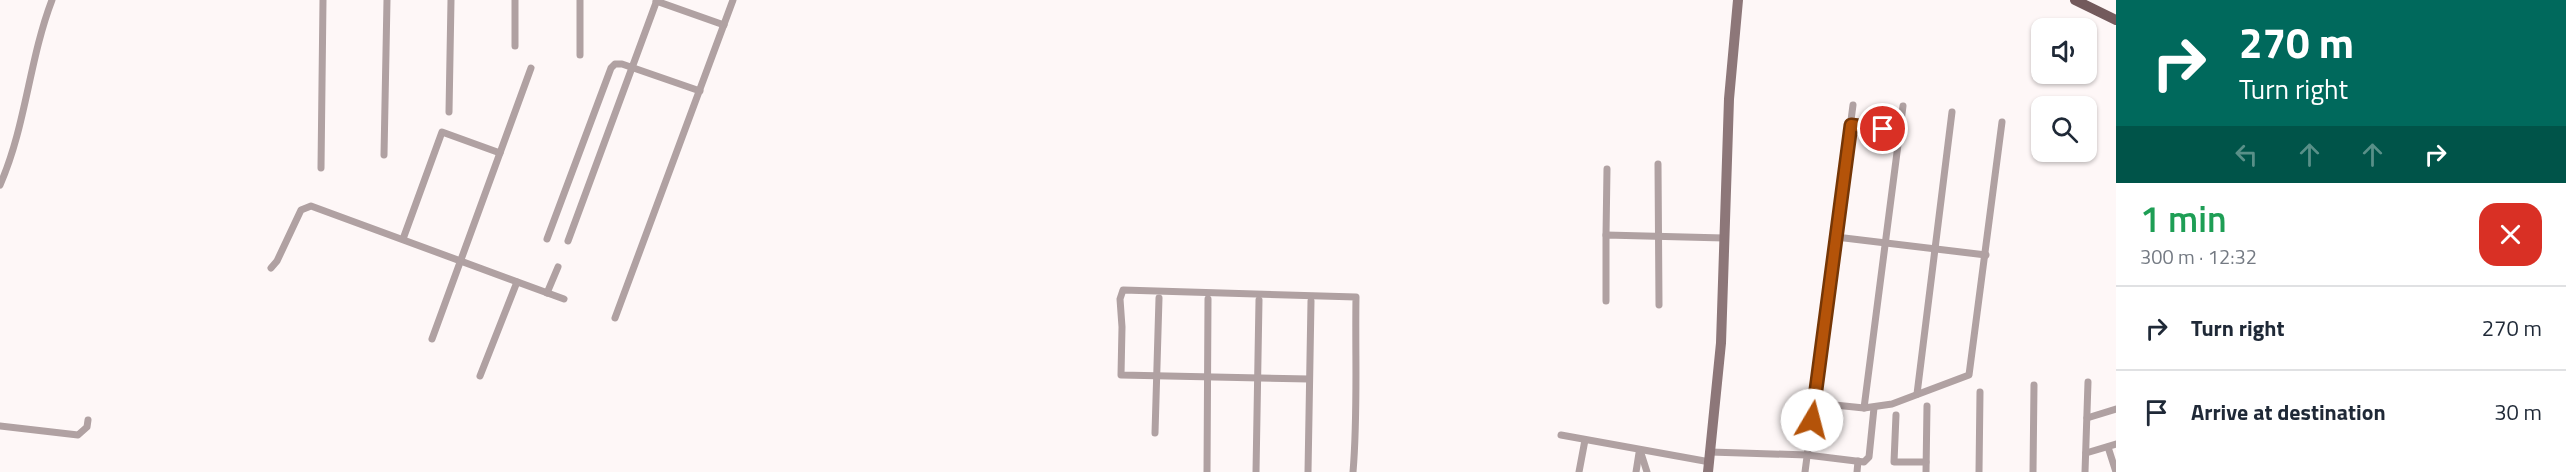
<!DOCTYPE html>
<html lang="en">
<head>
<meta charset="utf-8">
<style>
	:root { --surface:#fff; --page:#f2f2f3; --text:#1f2937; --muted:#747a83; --line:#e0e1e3 }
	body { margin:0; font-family:"Titillium Web",sans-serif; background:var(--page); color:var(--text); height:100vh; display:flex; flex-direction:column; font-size:22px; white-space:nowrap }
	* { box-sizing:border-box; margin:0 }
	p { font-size:20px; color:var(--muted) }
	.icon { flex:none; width:33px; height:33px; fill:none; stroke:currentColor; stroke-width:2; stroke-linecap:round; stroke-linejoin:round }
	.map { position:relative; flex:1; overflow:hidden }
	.drawer { display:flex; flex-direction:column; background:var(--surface); width:450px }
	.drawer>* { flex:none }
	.hud { background:#00695c; color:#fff; overflow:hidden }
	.controls { position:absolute; left:2031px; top:18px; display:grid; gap:12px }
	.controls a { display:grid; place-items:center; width:66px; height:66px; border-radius:12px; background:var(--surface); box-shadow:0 2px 4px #0004; font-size:30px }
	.pin { position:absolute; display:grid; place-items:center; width:51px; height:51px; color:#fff; margin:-26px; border:3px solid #fff; border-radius:50%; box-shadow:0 2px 6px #0007 }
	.me { position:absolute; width:66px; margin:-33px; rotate:8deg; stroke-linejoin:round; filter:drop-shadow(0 0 4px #0008) }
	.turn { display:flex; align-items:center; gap:21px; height:126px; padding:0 24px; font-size:27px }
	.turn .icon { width:78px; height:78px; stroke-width:2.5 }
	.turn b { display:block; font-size:42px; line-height:51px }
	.lanes { display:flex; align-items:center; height:57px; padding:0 24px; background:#0003; justify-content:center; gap:30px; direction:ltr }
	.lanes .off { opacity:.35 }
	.round { display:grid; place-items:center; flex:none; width:63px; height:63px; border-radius:18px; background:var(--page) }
	.head { display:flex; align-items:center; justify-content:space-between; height:102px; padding:0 24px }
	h1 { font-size:36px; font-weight:600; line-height:45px; color:#1e9e55 }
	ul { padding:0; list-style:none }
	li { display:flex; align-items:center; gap:18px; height:84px; padding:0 24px; border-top:2px solid var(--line) }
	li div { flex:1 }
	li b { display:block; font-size:22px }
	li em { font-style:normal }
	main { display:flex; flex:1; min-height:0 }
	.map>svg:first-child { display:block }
</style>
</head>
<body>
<main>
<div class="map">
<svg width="2116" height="472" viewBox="0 0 2116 472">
	<rect width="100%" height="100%" fill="#fef7f7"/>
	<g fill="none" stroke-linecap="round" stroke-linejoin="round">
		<g stroke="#b0a1a2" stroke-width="7">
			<polyline points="656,1 724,25"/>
			<polyline points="515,46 515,0"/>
			<polyline points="580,55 580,0"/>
			<polyline points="1903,106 1864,408 1892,404 1969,375 2002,122"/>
			<polyline points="449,112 451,0"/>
			<polyline points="1851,125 1899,130"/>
			<polyline points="384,155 387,0"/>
			<polyline points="1658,164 1659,305"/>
			<polyline points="321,168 323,0"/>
			<path d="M0,185C26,126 29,60 52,0"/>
			<polyline points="1606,235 1607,169"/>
			<polyline points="1836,237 1986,255"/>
			<polyline points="403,239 442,132 500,153"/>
			<polyline points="547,239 611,68 615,64 622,64 700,91"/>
			<polyline points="568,241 657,0"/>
			<polyline points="271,268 277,261 301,210 311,206 564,299"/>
			<polyline points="547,293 558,267"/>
			<polyline points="1606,301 1606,235 1724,238"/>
			<polyline points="615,318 733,0"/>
			<polyline points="432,339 531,68"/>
			<polyline points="480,376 517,282"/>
			<path d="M1309,379L1121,375L1122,327L1120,299L1123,290L1356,297C1355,355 1358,414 1353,472"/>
			<polyline points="1917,394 1952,112"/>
			<polyline points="1815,403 1864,408"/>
			<polyline points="1896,415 1894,462 1926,462"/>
			<polyline points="2087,418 2116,409"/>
			<polyline points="0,426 78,435 87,427 88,420"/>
			<polyline points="1155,433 1159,298"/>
			<polyline points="1561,435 1710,462"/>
			<polyline points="2108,447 2116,472"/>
			<polyline points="1640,450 1647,472"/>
			<polyline points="1710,452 1807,455 1864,462 1869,457 1874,408"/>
			<polyline points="2086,453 2116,444"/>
			<polyline points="1207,472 1208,299"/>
			<polyline points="1256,472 1259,300"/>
			<polyline points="1308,472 1311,301"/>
			<polyline points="1579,472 1585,440"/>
			<polyline points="1636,472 1639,453"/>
			<polyline points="1805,472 1853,105"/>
			<polyline points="1857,472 1858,461"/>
			<polyline points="1926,472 1927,406"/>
			<polyline points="1979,472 1980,392"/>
			<polyline points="2033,472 2034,385"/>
			<polyline points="2085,472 2088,382"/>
		</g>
		<polyline stroke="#8d7779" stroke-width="10" points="1708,472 1721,343 1729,99 1738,0"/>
		<polyline stroke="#735a5c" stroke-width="10" points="2075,0 2116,20"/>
	</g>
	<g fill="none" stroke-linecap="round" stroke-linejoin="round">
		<defs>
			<polyline id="route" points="1812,420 1851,125 1883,129"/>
		</defs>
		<use href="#route" stroke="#753606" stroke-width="15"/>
		<use href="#route" stroke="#b45309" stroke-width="10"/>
	</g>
</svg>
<div class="controls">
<a><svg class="icon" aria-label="sound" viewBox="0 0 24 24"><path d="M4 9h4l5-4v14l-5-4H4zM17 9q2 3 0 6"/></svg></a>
<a><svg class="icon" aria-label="search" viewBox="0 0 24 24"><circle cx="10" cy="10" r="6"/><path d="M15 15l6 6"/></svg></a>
</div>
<div class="pin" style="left:1883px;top:129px;background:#d93025"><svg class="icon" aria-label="arrive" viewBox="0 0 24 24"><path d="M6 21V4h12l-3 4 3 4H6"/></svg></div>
<svg class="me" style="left:1812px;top:420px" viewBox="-20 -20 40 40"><circle r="19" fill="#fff"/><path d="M0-13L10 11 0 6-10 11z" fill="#b45309"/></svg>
</div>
<section class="drawer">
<div class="hud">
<div class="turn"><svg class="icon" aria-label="right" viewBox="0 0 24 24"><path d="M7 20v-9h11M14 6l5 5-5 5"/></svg><div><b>270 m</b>Turn right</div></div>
<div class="lanes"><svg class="icon off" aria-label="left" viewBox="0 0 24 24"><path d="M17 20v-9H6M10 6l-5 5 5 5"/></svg><svg class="icon off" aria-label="ahead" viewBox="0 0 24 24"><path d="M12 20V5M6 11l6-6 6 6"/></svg><svg class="icon off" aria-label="ahead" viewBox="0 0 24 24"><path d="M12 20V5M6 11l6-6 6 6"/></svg><svg class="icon" aria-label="right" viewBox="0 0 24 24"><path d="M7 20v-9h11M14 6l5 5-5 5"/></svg></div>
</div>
<div class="head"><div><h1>1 min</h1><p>300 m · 12:32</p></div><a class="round" style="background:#d93025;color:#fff"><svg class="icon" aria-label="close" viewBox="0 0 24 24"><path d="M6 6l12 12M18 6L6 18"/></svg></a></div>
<ul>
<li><svg class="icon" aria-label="right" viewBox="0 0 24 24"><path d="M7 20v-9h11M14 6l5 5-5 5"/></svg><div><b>Turn right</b></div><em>270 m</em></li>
<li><svg class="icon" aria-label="arrive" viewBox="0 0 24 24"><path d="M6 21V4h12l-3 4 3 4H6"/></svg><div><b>Arrive at destination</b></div><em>30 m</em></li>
</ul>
</section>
</main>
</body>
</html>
